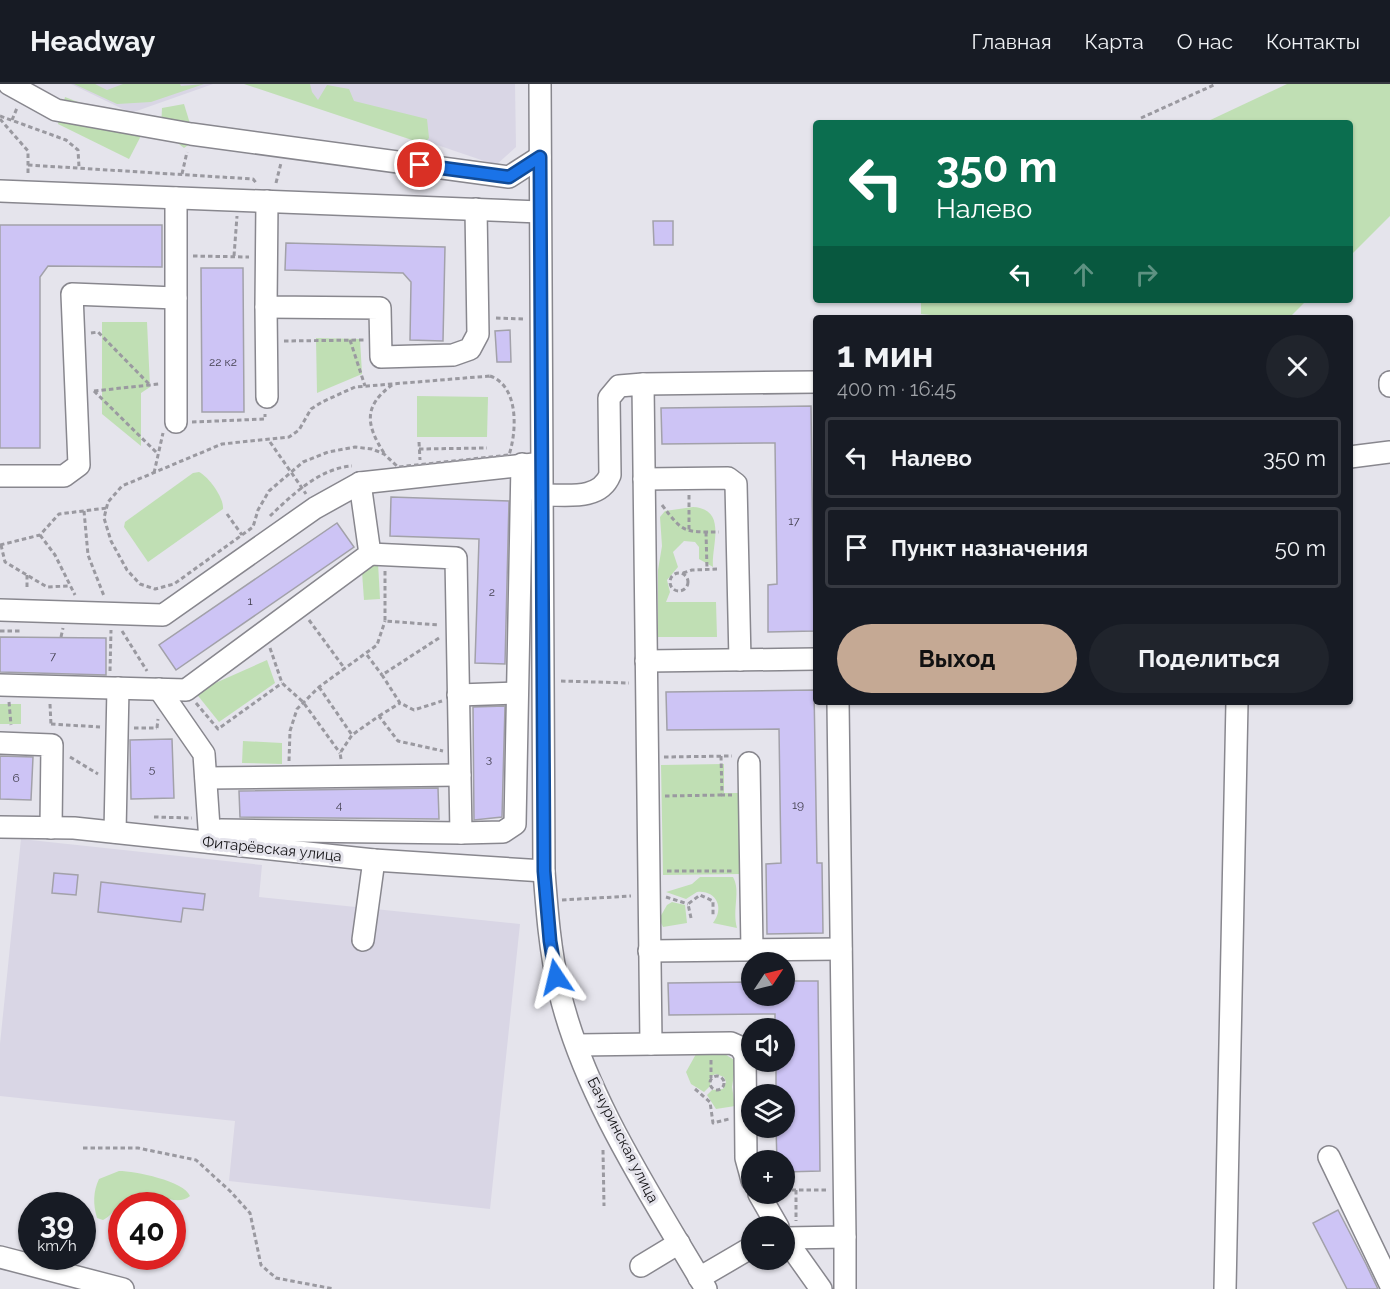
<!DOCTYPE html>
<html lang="ru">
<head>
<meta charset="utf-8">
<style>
	:root { --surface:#171b24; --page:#20242c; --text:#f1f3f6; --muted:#9ea1a6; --line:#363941; --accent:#c5a994 }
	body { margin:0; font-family:Raleway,sans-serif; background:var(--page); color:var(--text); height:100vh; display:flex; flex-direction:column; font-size:22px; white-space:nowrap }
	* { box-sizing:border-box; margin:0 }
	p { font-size:20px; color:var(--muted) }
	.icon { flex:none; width:33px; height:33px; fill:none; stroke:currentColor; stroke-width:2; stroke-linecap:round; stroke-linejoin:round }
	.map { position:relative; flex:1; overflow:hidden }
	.details { position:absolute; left:813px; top:231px; width:540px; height:390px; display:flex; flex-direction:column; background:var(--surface); border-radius:6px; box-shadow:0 2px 4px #0004 }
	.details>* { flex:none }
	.banner { position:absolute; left:813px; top:36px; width:540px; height:183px; border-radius:6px; box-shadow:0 2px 4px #0004; background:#0b6e4f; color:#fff; overflow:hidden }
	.needle { width:39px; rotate:55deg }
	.fabs { position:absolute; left:741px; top:868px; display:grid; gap:12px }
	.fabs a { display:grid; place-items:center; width:54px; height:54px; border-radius:50%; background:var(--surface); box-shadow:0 2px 4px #0004; font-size:30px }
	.speed { position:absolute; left:18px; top:1108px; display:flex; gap:12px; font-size:30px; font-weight:700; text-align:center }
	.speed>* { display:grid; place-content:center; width:78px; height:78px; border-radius:50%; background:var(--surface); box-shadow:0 2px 4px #0004; line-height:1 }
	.speed small { font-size:15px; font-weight:400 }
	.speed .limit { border:9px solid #d22; background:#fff; color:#111 }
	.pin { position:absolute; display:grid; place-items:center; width:51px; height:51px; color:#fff; margin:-26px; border:3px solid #fff; border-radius:50%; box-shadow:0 2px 6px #0007 }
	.me { position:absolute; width:66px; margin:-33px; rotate:350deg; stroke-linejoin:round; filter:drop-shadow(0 0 4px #0008) }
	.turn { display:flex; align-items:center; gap:21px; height:126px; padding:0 24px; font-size:27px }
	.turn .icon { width:78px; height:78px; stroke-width:2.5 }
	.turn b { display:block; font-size:42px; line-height:51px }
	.lanes { display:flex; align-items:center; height:57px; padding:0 24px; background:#0003; justify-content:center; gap:30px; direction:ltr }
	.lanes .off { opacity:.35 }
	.round { display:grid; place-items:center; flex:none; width:63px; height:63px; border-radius:32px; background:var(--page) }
	.head { display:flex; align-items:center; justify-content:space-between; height:102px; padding:0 24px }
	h1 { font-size:36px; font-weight:700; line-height:45px }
	.primary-button { display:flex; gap:12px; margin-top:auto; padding:12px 24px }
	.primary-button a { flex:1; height:69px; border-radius:36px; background:var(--accent); color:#111; font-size:24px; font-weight:700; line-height:69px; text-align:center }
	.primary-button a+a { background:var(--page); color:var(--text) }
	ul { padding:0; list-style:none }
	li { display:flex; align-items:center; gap:18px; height:81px; margin:0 12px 9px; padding:0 12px; border:3px solid var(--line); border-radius:6px }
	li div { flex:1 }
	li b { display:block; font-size:22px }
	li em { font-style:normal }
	header { display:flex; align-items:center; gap:36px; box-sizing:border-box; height:84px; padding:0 30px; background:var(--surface); border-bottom:2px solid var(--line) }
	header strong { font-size:28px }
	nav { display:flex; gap:33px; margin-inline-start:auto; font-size:21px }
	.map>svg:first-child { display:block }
</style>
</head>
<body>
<header>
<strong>Headway</strong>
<nav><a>Главная</a><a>Карта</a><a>О нас</a><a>Контакты</a></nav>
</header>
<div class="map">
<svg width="1390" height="1205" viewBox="0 0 1390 1205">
	<rect width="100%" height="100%" fill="#e5e4ec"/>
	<g fill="#d9d6e5">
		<polygon points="71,0 213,0 131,29"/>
		<polygon points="258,0 515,0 516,63 496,81"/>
		<polygon points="21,755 262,781 259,813 520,840 490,1125 229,1097 235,1037 0,1012 0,960"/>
	</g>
	<g fill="#c0dfb4">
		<polygon points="74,0 95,0 107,6 123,0 180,0 181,2 204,0 151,18 117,20"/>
		<polygon points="244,0 310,0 312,8 318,16 327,1 349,5 354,17 427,35 429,54 424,60"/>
		<polygon points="1287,0 1390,0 1390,132 1350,172 1350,39 1204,39"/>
		<polygon points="65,13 145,44 129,75 58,40"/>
		<polygon points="184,20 195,56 184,64 161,46 162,24"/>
		<polygon points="921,216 1307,216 1289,234 962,234 921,230"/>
		<polygon points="102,238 147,238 150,303 141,309 141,362 102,330"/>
		<polygon points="316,254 360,255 362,290 317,309"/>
		<polygon points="417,312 488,313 487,353 417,353"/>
		<path d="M199,388C209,393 224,414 223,425L148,478L124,443L125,438L193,389Z"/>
		<path d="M693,423C728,425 711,462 713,483L699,475V463L695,458L684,457L673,468L678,483L667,496L670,508L666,518H716L717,553H658V486L662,462L660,433L665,427Z"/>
		<polygon points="378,479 380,515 364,516 362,488"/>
		<polygon points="267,576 275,599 219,638 195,608"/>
		<rect x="0" y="620" width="21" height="20"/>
		<polygon points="243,657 282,659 282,680 242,679"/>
		<polygon points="724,680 724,709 740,709 741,790 663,791 661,681"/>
		<path d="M700,793H733C741,807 732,825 737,844L713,839C725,824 716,806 697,808L686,815L666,808L692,800Z"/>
		<polygon points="672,818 685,821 687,839 663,843 659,835 667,821"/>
		<polygon points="723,969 736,977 732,1003 735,1022 716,1025 707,1011 712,1006 723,1005 726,998 724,993 716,990 711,992 710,1002 704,1008 691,1000 686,988 696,970"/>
		<path d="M119,1087C135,1087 184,1097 190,1112C176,1124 156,1107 140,1109C121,1111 118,1128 103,1136L97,1134C93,1120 93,1108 99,1095Z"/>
	</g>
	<g fill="#cdc4f5" stroke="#a2a1a9" stroke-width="1.5">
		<polygon points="653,137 673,137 673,161 654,161"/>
		<polygon points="0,141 162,141 162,183 48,182 40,193 40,364 0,364"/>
		<polygon points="286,159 445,163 443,257 410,256 411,198 403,189 285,186"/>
		<polygon points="201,184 243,184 244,328 202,328"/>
		<polygon points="510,246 511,278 497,278 495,247"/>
		<polygon points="811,322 814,547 768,548 768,501 777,500 775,359 662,360 661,324"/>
		<polygon points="391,413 509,417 505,580 475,579 479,455 390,452"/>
		<polygon points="337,439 354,463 176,586 159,561"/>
		<polygon points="0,553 106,554 106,591 0,588"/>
		<polygon points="814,606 817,779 822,779 823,849 767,850 766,780 781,779 779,645 667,646 666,608"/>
		<polygon points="505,622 502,733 474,736 473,623"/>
		<polygon points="172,655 174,714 131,715 130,656"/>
		<polygon points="0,672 33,673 31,716 0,715"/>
		<polygon points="438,704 439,735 240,733 239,707"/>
		<polygon points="54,789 78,791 76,811 52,809"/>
		<polygon points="101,798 205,810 203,826 183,824 181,838 98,828"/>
		<polygon points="784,897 818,897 820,1087 784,1088 784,1077 777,1077 776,1044 784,1044 784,1011 776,1011 776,978 784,978 784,945 775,945 775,930 669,931 668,899 752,898 752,912 784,912"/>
		<polygon points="1338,1126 1366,1180 1378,1205 1347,1205 1313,1139"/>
	</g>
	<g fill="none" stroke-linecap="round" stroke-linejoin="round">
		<defs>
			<g id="minor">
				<polyline points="9,0 56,26 191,50 509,93 540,73"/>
				<path d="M540,0L544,787C547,827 550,867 559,905C583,1010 652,1113 706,1205"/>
				<polyline points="0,107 540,128"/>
				<polyline points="267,117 266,223 380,224 381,273 453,271 470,265 478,250 476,125"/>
				<polyline points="266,223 267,313"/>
				<polyline points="1390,298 1390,302"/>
				<polyline points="643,300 816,298"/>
				<polyline points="176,338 176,114"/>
				<polyline points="1350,373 1390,368"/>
				<polyline points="0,392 64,392 79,381 72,210 176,214"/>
				<polyline points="644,395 728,394 736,400 740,576"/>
				<path d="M541,411C564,410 599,418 610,391L609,314L619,302L643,300L651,960"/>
				<polyline points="370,470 456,474 461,749"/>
				<polyline points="0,526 163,531 315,424 360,399 534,380"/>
				<polyline points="646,577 816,575"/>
				<polyline points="0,601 186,606 370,470 360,399"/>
				<polyline points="159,605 204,670 210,758"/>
				<polyline points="458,611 515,609"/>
				<polyline points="0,659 52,661 51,744"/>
				<polyline points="749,679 752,866"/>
				<polyline points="206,694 460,691"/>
				<polyline points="0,743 74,744 374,776 544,787"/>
				<polyline points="115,748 118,604"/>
				<polyline points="210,758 221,746 461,749 503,748 515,740 522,380"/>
				<polyline points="363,856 374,776"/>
				<polyline points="649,867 841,865"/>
				<polyline points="578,961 731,959 740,963 745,971 746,1074 752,1096"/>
				<polyline points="1329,1073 1390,1200"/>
				<polyline points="759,1110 778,1143"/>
				<polyline points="784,1153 821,1205"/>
				<polyline points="845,1153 845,1205"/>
				<polyline points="785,1154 845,1153 838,618"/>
				<polyline points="0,1173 123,1205"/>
				<polyline points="641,1182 679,1159"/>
				<polyline points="699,1194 752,1163"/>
				<polyline points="1225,1205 1237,618"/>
			</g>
		</defs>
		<use href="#minor" stroke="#88878e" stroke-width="24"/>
		<g stroke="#9a99a0" stroke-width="3" stroke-dasharray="4.5 3" stroke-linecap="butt">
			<polyline points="0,32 66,56 78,66 79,83"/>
			<polyline points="1141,34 1216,0"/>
			<polyline points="0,35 28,67 28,91"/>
			<polyline points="12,36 17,24"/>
			<polyline points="28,81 253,95 257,100"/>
			<polyline points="182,90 187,68"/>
			<polyline points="276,99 281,79"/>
			<polyline points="193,172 249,173"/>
			<polyline points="234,172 237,132"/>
			<polyline points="496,234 525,235"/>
			<polyline points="91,249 98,248 149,300"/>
			<polyline points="350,256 365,302"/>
			<polyline points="284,257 364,256"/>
			<path d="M490,292C519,302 517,347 509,371L398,383L384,370L372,365L355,363L328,368L303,378L269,407L258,426L253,443L174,500L155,505L140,500L127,486L111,457L104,434L108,418L122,402L222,360L289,353L299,346L311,325L322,318L355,303Z"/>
			<polyline points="94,307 159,300"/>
			<polyline points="94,307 157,369"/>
			<polyline points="192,338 265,335 265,330"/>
			<polyline points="270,358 300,401"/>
			<polyline points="419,358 420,376"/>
			<polyline points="419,365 487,364"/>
			<path d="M384,369C366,341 363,322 392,301"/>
			<polyline points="154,389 163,349"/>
			<polyline points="689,411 689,448"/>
			<path d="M662,421C683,449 684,448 719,448"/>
			<polyline points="84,427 88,471 104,512"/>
			<polyline points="227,430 242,451"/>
			<path d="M270,432C292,411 320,384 352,382"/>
			<polyline points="706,448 707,485"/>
			<polyline points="40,451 55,471 75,511"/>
			<polyline points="0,461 40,451 59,430 107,424"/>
			<polyline points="1,461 5,478 47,503 68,502"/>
			<polyline points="385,487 385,537 439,541"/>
			<circle cx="679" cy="498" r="9"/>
			<polyline points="683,489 692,486 720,485"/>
			<polyline points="27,491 27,506"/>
			<polyline points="309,536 345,585"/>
			<polyline points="0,547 22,547"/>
			<polyline points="122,547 147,587"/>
			<polyline points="61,553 63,544"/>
			<polyline points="439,554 382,591 400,619 414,626 442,617"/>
			<polyline points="270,564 282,599 303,618 340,669"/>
			<polyline points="367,571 382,591"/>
			<polyline points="110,587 111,546"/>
			<polyline points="561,597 629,599"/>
			<polyline points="319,603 352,651"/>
			<polyline points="9,618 11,641"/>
			<polyline points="196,619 218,645 282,599"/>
			<polyline points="50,620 51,641"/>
			<polyline points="379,632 400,619"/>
			<polyline points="51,640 100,643"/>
			<polyline points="134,644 157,644"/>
			<polyline points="157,644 158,635"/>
			<polyline points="721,672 722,711 732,711"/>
			<polyline points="70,673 98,690"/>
			<polyline points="664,673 732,672"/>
			<polyline points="341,675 340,669 352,651 379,632 398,657 443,667"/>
			<polyline points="289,677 290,647 297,625 319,603 377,561 385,537"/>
			<polyline points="665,712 722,711"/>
			<polyline points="154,733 192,734"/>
			<polyline points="667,787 732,787"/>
			<polyline points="666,813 688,820"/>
			<polyline points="562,816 631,812"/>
			<polyline points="691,834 688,820 700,811 713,817 713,832"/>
			<polyline points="711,976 711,994"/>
			<circle cx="717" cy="999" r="7"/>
			<polyline points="695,1005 710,1018 713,1039 729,1035"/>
			<polyline points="83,1064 138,1064 196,1076 230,1107 250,1129 261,1181 276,1194 334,1205"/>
			<polyline points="603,1066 604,1122"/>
			<polyline points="784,1106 827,1106"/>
			<polyline points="796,1106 796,1137"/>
		</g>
		<use href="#minor" stroke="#fff" stroke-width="21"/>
		<polyline stroke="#9a99a0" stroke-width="3" stroke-dasharray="4.5 3" stroke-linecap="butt" points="300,401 306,410"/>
	</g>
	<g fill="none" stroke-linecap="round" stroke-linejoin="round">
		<defs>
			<polyline id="route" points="420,81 509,93 540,73 544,787 550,857 556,893"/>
		</defs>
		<use href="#route" stroke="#114b97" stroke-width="15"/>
		<use href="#route" stroke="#1a73e8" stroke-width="10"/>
	</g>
	<g text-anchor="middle" stroke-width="6" stroke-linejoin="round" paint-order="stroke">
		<g font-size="12" fill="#423f4e">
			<text x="223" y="282">22 к2</text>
			<text x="794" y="441">17</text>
			<text x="492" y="512">2</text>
			<text x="250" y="521">1</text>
			<text x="53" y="576">7</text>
			<text x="489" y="679">3</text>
			<text x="152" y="689">5</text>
			<text x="16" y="698">6</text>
			<text x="339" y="725">4</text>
			<text x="798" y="725">19</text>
		</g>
		<g font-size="15" fill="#141316" stroke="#e5e4ec">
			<text transform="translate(272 765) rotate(6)" y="5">Фитарёвская улица</text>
			<text transform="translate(623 1056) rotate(63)" y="5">Бачуринская улица</text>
		</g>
	</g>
</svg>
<div class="fabs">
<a><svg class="needle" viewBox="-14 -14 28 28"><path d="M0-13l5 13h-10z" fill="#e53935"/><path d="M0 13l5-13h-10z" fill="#9ea1a6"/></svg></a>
<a><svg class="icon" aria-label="sound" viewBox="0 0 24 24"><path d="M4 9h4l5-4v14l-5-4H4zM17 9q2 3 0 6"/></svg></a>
<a><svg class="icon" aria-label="layers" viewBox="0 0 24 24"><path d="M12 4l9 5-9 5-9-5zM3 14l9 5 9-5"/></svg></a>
<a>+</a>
<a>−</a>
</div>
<div class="speed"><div>39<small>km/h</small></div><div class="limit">40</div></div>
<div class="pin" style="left:420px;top:81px;background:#d93025"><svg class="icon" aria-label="arrive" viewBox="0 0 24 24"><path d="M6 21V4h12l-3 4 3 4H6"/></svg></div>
<svg class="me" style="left:556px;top:893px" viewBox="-20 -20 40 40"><path d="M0-17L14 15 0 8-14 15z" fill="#1a73e8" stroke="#fff" stroke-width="4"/></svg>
<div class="banner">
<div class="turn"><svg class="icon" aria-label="left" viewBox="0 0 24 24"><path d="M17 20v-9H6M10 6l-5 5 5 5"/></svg><div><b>350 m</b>Налево</div></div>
<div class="lanes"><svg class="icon" aria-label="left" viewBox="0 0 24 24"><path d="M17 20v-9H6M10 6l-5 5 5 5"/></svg><svg class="icon off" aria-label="ahead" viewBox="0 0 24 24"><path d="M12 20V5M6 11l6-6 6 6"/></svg><svg class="icon off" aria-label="right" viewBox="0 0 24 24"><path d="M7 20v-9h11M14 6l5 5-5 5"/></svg></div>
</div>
<section class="details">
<div class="head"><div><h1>1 мин</h1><p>400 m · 16:45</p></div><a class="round"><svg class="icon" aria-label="close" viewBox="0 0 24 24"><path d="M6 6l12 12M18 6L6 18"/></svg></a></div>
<ul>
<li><svg class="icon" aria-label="left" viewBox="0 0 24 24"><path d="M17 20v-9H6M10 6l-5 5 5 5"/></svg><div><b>Налево</b></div><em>350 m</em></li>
<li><svg class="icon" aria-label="arrive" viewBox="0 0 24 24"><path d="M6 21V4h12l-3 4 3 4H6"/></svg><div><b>Пункт назначения</b></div><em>50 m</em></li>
</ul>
<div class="primary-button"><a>Выход</a><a>Поделиться</a></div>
</section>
</div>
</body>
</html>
